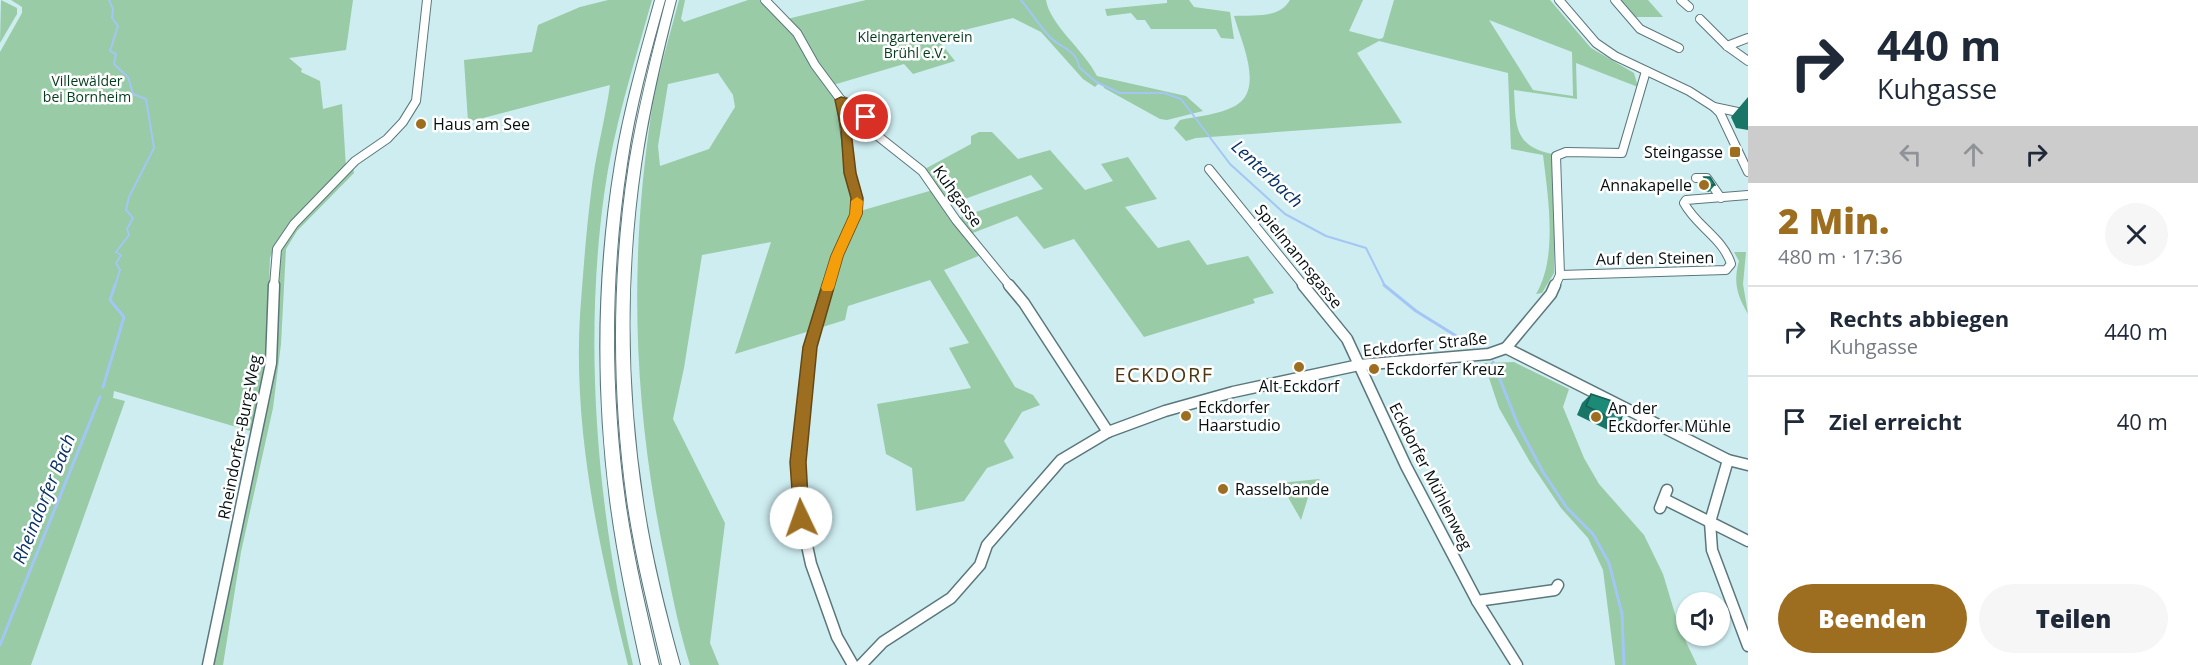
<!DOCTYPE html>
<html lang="de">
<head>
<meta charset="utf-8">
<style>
	:root { --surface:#fff; --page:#f6f6f7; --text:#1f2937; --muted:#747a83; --line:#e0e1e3; --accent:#9d6e20 }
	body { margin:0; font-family:"Open Sans",sans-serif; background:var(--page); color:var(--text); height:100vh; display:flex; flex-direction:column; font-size:22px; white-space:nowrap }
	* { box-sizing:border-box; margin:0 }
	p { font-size:20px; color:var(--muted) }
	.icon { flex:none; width:33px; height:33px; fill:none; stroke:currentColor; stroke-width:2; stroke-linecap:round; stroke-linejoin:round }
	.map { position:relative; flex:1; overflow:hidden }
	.side { display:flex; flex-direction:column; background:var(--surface); width:450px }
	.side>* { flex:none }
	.guide { background:#fff; color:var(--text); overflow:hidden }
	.controls { position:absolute; left:1676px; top:592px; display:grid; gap:12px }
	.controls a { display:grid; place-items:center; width:54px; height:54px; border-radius:50%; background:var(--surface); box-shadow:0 2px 4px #0004; font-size:30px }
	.pin { position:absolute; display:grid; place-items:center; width:51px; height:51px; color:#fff; margin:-26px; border:3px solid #fff; border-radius:50%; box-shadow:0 2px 6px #0007 }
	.me { position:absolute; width:66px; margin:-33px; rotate:357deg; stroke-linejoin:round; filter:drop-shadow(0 0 4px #0008) }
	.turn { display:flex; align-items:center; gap:21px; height:126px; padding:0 30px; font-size:27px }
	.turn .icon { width:78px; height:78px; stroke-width:2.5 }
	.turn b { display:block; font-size:42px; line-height:51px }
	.lanes { display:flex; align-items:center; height:57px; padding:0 30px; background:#0003; justify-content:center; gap:30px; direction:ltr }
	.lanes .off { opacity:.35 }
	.round { display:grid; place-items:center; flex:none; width:63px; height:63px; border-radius:32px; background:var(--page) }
	.headline { display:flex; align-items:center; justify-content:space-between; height:102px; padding:0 30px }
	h1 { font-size:36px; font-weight:800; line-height:45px; color:var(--accent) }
	.action { display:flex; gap:12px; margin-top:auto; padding:12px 30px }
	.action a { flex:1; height:69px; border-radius:36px; background:var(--accent); color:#fff; font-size:24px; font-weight:800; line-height:69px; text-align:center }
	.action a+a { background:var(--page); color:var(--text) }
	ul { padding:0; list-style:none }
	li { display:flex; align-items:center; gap:18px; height:90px; padding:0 30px; border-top:2px solid var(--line) }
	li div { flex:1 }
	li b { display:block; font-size:22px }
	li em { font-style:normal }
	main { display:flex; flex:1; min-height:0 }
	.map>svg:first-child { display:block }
</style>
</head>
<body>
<main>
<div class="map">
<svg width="1748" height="665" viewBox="0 0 1748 665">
	<rect width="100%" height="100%" fill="#ceedf1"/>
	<g fill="#98cba6" fill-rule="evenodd">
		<polygon points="1,0 17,8 17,14 0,43"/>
		<path d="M11,0H353L346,50L289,58L302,69L301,72L320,81L323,109L342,104L346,168C319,195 284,221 270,258L266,362L253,427L250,431L114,391L113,398L125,401L31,665H0V52L22,13V7Z"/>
		<path d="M608,0H652C634,64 613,129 604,195C583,350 598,513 633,665H628C600,551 573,434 580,315C583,274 586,233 591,193C595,156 605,121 610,85L468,122L464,60L532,52L538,25L580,7Z"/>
		<path d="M679,0H685L681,19L684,22L748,0H763L795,34L838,101L860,211L933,190L953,220L1043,189L1031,175L948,205L923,170L971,144V136L979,132H992L1018,159L1050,150L1085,190L1113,181L1101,164L1128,157L1157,199L1125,207L1158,248L1189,240L1207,265L1248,256L1274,293L1253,299L1255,303L1144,337L1074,239L1044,249L1017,216L965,236L981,255L944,270L1015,387L1033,395L1040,405L1022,412L1004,441L1014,458L987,468L964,501L916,511L912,468L886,454L877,404L971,388L949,348L969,343L930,280L848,306L845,320L735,354L771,242L702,255L684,368L673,419L725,523L710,643L719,665H690C680,633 673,600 667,568C634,415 628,270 651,115C657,77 669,38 679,0ZM718,73L733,95L735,107L709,149L660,166L658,146L668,84Z"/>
		<path d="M866,0H1046C1050,25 1084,50 1097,76L1186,96L1203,111L1167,120L1160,119L1104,88L1103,85L1099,83L1095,87L1083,79L1041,32L1013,18L936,37L955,61L913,74L904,64L833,85L787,19Z"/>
		<polygon points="1167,0 1189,0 1194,7 1230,12 1234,39 1221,38 1216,29 1151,29 1145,20 1137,20 1131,13 1107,16 1105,9 1167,3"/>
		<path d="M1290,0H1363L1349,31L1379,39L1383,38L1394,0H1550L1591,48L1634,73L1638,87L1576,63L1577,99L1514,90C1516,124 1513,146 1552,154L1555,202L1554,273L1542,293L1536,294C1558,258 1548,196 1543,155L1511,149L1508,73L1379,41L1357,53L1402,123L1196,138L1186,141L1174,128L1180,120C1198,116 1218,115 1235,106C1265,90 1241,41 1234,16C1254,15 1279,19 1290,0ZM1489,20L1572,52L1573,96L1533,90Z"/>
		<polygon points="1620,0 1648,0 1663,17 1634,17"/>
		<polygon points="353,167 354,173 297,231 286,249 281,344 273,408 241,552 223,665 213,665 274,371 281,249 299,224"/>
		<path d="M1734,252H1746L1743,284L1748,314C1737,295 1733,282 1739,261Z"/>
		<polygon points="1514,362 1569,389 1563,407 1584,458 1599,484 1644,535 1663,574 1679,627 1697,665 1615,665 1603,570 1588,538 1561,508 1530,462 1499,408 1484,363"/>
		<polygon points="1319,479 1323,485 1311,488 1301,520 1280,483"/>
	</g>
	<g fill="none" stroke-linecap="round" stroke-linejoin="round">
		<g stroke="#a4c6f5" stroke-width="2">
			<polyline points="109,0 113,9 112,18 118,26 110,51 116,54 114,64 128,77 133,94 146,99 154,148 129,197 126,210 133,218 127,229 129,235 116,252 121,255 116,263 120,270 115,286"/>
			<path d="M1021,0C1031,12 1040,27 1051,38C1061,48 1077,50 1079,67L1096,82L1120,93H1164L1181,99L1230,164L1285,214L1326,236L1366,248L1385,286"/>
		</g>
		<g stroke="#a4c6f5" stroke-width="3">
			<polyline points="1384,285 1416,311 1474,347"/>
			<polyline points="1493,362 1518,425 1543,472 1567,508 1593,534 1609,563 1622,614 1624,665"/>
			<polyline points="103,387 124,317 110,300 115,285"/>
			<polyline points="0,645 100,397"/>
		</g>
		<defs>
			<g id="minor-far1">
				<polyline points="765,0 797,33 815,65 841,100 862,109 874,133 922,171 956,220 1010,286"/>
				<polyline points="1559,0 1596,43 1615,56 1689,91 1714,107 1748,114"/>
				<polyline points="1615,0 1640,29 1679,48"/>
				<polyline points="1681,0 1689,7"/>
				<polyline points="1700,19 1727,46 1748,61"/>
				<polyline points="1727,46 1748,38"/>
				<polyline points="1714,107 1720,113 1748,172"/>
				<polyline points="1209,169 1304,286"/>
				<polyline points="1696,178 1707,178 1721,198"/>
				<polyline points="1560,275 1556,156 1566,152 1622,153 1646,71"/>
				<polyline points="274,286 277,249 294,224 355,161 387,139 403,122 416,101 427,0"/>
				<polyline points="828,286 837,256 856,214 857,198 850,173 841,100"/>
				<path d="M1555,286L1560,275L1726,270L1731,264C1723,238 1696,226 1684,203L1686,200L1748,195"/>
			</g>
			<g id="minor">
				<polyline points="828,285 810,347 798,462 801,518 811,564 837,637 853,665"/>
				<polyline points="1009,285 1024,303 1108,432"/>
				<polyline points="1303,285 1347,339 1406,466 1477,601 1517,665"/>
				<polyline points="1506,348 1551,294 1555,285"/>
				<polyline points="1728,460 1710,522 1712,550 1748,646"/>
				<polyline points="1664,499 1748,541"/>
				<polyline points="1660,508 1667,490"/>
				<polyline points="1477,601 1555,590 1558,585"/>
				<polyline points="208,665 271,363 274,285"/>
				<polyline points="861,665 883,642 951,598 980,565 987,545 1061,460 1108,432 1165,411 1233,392 1359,365 1489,354 1506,348 1728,460 1748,465"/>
			</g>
			<g id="highway">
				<path d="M655,0H665C650,54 635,108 627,164C610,274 610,389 625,500C633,556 646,610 659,665H641C629,610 617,555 610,500C596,389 597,274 615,164C624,108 640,54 655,0Z"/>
				<path d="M666,0H676C662,55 649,109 641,165C625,275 626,390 643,501C651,556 665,611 680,665H662C649,610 635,556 627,500C612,390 612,275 629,164C638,109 652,54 666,0Z"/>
			</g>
		</defs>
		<use href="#minor-far1" stroke="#5b777b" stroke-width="10"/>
		<use href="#minor" stroke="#5b777b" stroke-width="13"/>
		<use href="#highway" stroke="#5b777b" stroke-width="2"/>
		<use href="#minor-far1" stroke="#fff" stroke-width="8"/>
		<use href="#minor" stroke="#fff" stroke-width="10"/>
		<use href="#highway" fill="#fff" fill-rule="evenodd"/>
	</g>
	<g fill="#197666">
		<polygon points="1748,97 1748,130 1736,128 1731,117"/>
		<polygon points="1704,177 1715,185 1709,192 1705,191 1699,184"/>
		<polygon points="1591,394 1613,405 1620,422 1610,431 1577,415 1582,403"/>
	</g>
	<g fill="#1d8977" stroke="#146053" stroke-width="1.5">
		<polygon points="1704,177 1710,177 1715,185 1711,185"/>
		<polygon points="1591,394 1615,402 1613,405 1624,410 1620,422 1586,406"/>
	</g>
	<polygon fill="#9d6e20" stroke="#664815" stroke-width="1.5" points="841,97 860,102 871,117 862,120 848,106 856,173 863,198 862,214 843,256 817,347 806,462 809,518 807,523 801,525 796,523 794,518 790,462 803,347 831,256 850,214 851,198 844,173 841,128 835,100"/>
	<polygon fill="#f59e0b" points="857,197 863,201 862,214 843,256 834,288 832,291 823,291 821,288 831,256 850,214 851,201"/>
	<g fill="#9d6e20" stroke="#fff" stroke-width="2">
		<circle cx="421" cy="124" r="6"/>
		<rect x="1729" y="146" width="12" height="12" rx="3"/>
		<circle cx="1704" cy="185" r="6"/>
		<circle cx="1299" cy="367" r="6"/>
		<circle cx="1374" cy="369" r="6"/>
		<circle cx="1186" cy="416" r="6"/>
		<circle cx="1596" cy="417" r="6"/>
		<circle cx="1223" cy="489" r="6"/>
	</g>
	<g text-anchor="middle" stroke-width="5" stroke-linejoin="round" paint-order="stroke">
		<g font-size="14" fill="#053b1d" stroke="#fff">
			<text x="915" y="42">Kleingartenverein<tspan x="915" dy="16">Brühl e.V.</tspan></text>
			<text x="87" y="86">Villewälder<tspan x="87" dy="16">bei Bornheim</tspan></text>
		</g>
		<g font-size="16" fill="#050f10" stroke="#fff" text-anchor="start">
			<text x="433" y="130">Haus am See</text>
			<text x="1723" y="158" text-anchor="end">Steingasse</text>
			<text x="1692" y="191" text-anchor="end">Annakapelle</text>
			<text x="1386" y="375">Eckdorfer Kreuz</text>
			<text x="1299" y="392" text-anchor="middle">Alt Eckdorf</text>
			<text x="1198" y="413">Eckdorfer<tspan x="1198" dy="18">Haarstudio</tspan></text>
			<text x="1608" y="414">An der<tspan x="1608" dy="18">Eckdorfer Mühle</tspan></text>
			<text x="1235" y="495">Rasselbande</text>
		</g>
		<g font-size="16" fill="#050f10" stroke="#fff">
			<text transform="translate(958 196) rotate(54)" y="6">Kuhgasse</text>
			<text transform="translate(1299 256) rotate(51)" y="6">Spielmannsgasse</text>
			<text transform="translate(1655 258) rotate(-1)" y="6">Auf den Steinen</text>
			<text transform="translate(1425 344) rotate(-6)" y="6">Eckdorfer Straße</text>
			<text transform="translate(239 437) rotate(-79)" y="6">Rheindorfer-Burg-Weg</text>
			<text transform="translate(1431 476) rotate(63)" y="6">Eckdorfer Mühlenweg</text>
		</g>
		<g font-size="18" font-style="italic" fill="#0a3266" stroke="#fff">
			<text transform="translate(1267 174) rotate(43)" y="6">Lenterbach</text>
			<text transform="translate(44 499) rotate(-68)" y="6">Rheindorfer Bach</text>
		</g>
		<g font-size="20" letter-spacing="1.5" fill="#4d3613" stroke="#fff">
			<text x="1164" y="382">ECKDORF</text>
		</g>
	</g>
</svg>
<div class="controls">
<a><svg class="icon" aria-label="sound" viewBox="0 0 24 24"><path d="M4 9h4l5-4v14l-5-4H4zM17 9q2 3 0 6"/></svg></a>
</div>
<div class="pin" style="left:866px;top:117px;background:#d93025"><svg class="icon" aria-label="arrive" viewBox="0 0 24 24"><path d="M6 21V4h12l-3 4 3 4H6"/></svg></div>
<svg class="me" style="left:801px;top:518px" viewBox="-20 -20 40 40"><circle r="19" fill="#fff"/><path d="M0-13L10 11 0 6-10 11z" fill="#9d6e20"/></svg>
</div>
<section class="side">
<div class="guide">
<div class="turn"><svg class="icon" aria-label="right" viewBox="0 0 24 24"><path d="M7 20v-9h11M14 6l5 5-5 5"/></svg><div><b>440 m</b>Kuhgasse</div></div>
<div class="lanes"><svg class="icon off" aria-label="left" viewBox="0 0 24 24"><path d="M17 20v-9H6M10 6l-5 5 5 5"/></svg><svg class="icon off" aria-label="ahead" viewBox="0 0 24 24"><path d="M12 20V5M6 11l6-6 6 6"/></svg><svg class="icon" aria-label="right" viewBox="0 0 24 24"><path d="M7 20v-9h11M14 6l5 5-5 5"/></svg></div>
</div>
<div class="headline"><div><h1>2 Min.</h1><p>480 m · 17:36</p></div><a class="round"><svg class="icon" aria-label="close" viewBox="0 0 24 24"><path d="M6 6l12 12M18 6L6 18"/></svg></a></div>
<ul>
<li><svg class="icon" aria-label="right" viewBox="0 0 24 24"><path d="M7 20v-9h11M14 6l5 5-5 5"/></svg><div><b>Rechts abbiegen</b><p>Kuhgasse</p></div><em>440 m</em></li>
<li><svg class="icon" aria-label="arrive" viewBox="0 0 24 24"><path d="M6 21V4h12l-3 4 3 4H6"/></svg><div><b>Ziel erreicht</b></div><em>40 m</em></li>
</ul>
<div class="action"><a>Beenden</a><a>Teilen</a></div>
</section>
</main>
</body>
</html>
